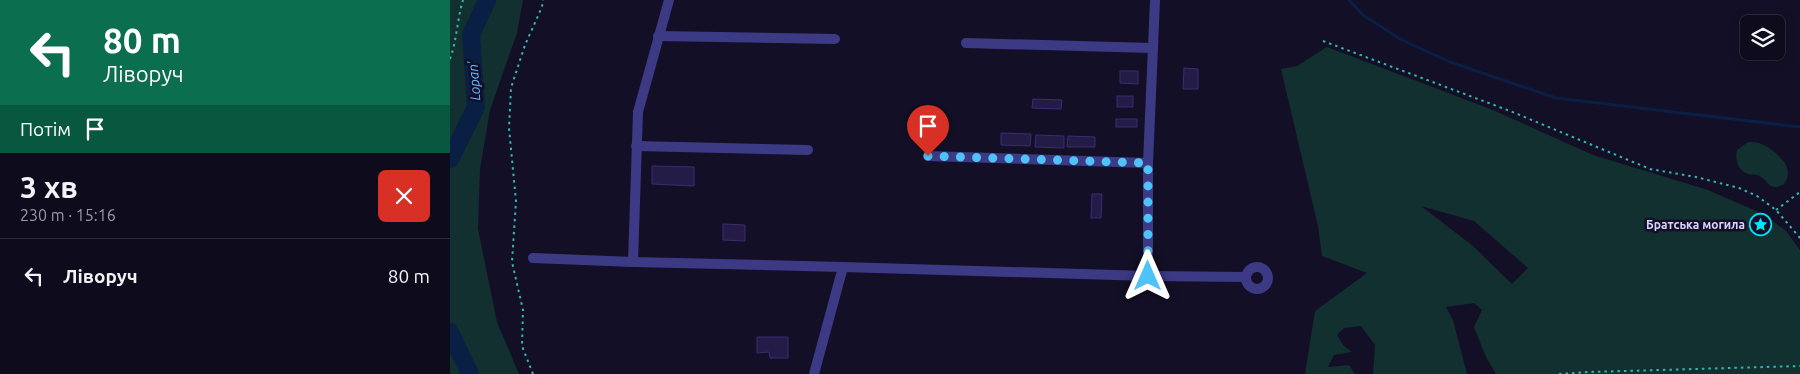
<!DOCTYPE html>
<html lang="uk">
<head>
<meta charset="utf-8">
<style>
	:root { --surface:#0e0b1c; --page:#171425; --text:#f1f3f6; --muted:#9b9ba3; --line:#2e2b3b }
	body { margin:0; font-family:Ubuntu,sans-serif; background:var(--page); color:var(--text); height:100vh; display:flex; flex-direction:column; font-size:19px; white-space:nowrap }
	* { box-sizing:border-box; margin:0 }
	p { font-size:16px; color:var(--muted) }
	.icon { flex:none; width:28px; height:28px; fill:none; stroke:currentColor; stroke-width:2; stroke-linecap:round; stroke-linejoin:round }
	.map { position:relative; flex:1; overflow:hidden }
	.side { display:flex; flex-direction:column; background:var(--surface); width:450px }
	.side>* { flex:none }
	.top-card { background:#0b6e4f; color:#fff; overflow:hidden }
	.controls { position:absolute; left:1290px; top:15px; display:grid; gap:10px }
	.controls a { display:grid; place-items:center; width:45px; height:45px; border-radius:8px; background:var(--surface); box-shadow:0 2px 12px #0003,0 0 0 1px var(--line); font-size:25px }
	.pin { position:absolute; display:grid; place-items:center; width:42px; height:42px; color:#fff; margin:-51px -21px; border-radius:50% 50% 50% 0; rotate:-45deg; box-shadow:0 0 5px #0007 }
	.pin .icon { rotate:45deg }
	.me { position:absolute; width:55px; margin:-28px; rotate:0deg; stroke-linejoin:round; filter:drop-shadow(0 0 4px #0008) }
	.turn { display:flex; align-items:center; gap:18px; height:105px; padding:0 20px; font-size:22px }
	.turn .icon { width:65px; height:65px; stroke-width:2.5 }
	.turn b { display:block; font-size:35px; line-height:42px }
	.then { display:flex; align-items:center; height:48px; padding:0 20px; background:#0003; gap:10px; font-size:19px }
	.round { display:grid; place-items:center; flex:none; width:52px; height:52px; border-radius:8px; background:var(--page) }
	.overview { display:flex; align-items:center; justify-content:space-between; height:85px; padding:0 20px }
	h1 { font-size:30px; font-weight:700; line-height:38px }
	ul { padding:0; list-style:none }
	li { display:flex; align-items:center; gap:15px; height:75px; padding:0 20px; border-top:1px solid var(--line) }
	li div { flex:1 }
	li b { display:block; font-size:19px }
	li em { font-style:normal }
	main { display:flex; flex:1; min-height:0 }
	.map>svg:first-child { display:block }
</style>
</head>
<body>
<main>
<section class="side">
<div class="top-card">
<div class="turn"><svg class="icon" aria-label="left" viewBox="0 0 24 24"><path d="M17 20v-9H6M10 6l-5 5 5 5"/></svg><div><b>80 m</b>Ліворуч</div></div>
<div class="then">Потім<svg class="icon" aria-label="arrive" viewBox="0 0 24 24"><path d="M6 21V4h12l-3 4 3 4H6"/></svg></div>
</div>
<div class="overview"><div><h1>3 хв</h1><p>230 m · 15:16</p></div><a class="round" style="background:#d93025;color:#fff"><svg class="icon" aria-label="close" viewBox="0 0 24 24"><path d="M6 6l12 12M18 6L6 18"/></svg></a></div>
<ul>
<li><svg class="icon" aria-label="left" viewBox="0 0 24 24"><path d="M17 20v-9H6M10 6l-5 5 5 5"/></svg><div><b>Ліворуч</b></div><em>80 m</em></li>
</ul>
</section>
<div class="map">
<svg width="1350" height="374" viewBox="0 0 1350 374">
	<rect width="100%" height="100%" fill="#130f26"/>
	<g fill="#12302f" fill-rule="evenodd">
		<polygon points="0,0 73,0 67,33 40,110 30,169 28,229 47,322 69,374 0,374"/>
		<path d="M877,47L1043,110L1143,155L1258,190L1313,214L1336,231L1350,250V374H1046L1036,357L1024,327L1032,310L1024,303L996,307L1003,320L1017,374H923L925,345L911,326L894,328L887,335L894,346L902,352L884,355L878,367L899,365L905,374H855L865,311L917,273L872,256L868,226L831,69L847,66ZM971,206L1024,221L1078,268L1062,284L1023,246Z"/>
		<path d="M1298,142C1311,141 1319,147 1329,156C1331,159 1335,162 1336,165C1340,173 1338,186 1327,187C1319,188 1317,181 1311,177C1307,173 1301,176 1296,173C1287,169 1285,158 1287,150Z"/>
	</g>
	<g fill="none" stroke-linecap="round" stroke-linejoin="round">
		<polyline stroke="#0a1f44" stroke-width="3" points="899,0 913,15 950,39 1000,62 1106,98 1350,127"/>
		<g stroke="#0a1f44" stroke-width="18">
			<polyline points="0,159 26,107 21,35 37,0"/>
			<polyline points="0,332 20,374"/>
		</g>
	</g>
	<g fill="#241b47" stroke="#3b2d73">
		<polygon points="734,68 748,69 748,89 733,89"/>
		<polygon points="670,71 688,71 688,84 670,83"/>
		<rect x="667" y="96" width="16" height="11"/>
		<polygon points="583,99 612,100 611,109 582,108"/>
		<rect x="666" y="119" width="21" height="8"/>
		<polygon points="551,133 581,134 580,146 551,145"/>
		<polygon points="586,135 614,136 614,148 585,147"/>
		<polygon points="618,136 645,137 645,147 617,147"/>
		<polygon points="202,166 244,167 244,186 202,184"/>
		<polygon points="642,194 652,194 651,218 641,218"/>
		<polygon points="273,224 295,225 295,241 273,240"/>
		<polygon points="307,337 338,337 338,358 320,358 319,352 307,353"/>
	</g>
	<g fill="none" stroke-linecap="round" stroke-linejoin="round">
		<g stroke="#2fb8b0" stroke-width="2" stroke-dasharray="2.5 4" stroke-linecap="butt">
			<polyline points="873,41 1060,111 1200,169 1246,177 1289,188 1307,196 1326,210 1350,238"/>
			<path d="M0,59C7,40 7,20 13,0"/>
			<polyline points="1326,210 1350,192"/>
			<polyline points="83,374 72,346 73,310 62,262 66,201 59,128 61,88 75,45 92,7 93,0"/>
			<polyline points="1109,374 1139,372 1350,366"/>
		</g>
		<g stroke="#3d3a85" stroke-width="10">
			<polyline points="219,0 188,112 183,262 393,267"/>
			<polyline points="208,36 385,39"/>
			<polyline points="516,43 702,48"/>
			<polyline points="186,146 358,150"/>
			<polyline points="478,156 698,163"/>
			<polyline points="83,258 183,262"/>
			<circle cx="807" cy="278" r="11"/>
			<polyline points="698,276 796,277"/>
			<polyline points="364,374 393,267 698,276 698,163 705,0"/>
		</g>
	</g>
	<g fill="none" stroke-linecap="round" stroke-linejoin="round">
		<polyline stroke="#4fc3f7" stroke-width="9" stroke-dasharray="0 16.2" points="478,156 698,163 698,276"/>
	</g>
	<defs>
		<symbol id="sight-ring" viewBox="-11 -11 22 22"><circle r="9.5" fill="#130f26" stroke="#00e5ff" stroke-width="1.5"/><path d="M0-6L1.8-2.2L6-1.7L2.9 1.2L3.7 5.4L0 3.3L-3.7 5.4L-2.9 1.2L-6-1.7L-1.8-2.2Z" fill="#00e5ff"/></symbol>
	</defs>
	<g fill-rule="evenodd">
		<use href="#sight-ring" x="1298" y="212" width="25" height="25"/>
	</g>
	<g text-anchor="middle" stroke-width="5" stroke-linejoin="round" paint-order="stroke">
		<g font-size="12" font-weight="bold" fill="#d9d4ff" stroke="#130f26" text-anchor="end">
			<text x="1295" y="229">Братська могила</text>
		</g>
		<g font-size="14" font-style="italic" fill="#62b6ff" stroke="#130f26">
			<text transform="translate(24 81) rotate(-94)" y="5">Lopan'</text>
		</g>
	</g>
</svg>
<div class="controls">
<a><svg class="icon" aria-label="layers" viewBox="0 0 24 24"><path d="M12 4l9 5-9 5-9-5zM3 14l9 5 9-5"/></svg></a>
</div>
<div class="pin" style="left:478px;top:156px;background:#d93025"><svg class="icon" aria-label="arrive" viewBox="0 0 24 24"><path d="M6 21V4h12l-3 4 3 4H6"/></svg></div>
<svg class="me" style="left:698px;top:276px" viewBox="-20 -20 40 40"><path d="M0-17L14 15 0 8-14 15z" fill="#4fc3f7" stroke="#fff" stroke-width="4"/></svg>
</div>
</main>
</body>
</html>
